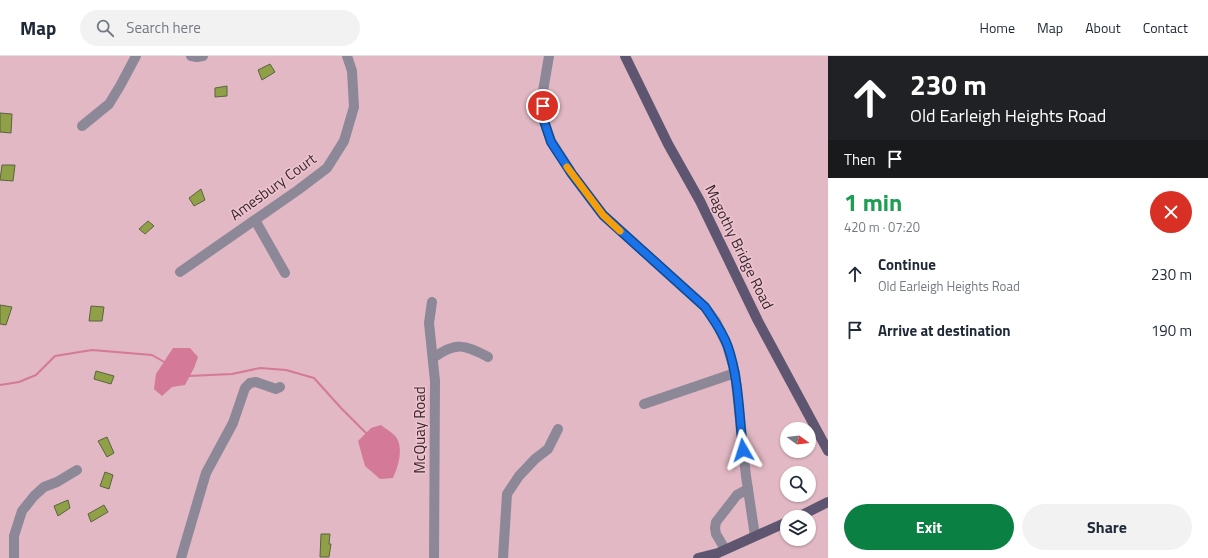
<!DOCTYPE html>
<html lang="en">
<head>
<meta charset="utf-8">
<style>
	:root { --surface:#fff; --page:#f2f2f3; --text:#1f2937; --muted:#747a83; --line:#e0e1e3; --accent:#0b8043 }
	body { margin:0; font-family:"Titillium Web",sans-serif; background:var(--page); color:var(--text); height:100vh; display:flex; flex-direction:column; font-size:15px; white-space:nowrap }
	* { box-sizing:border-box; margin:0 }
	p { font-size:13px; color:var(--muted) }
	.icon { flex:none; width:22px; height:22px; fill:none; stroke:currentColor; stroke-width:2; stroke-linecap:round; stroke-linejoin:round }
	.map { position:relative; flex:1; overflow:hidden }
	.details { display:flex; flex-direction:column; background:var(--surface); width:380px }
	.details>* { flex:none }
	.guide { background:#202124; color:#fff; overflow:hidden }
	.needle { width:26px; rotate:105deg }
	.tools { position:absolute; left:780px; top:366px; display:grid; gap:8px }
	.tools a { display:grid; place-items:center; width:36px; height:36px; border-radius:50%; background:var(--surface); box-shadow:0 1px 3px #0004; font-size:20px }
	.pin { position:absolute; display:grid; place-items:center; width:34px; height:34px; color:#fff; margin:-17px; border:2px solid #fff; border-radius:50%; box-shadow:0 1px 4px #0007 }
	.me { position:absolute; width:44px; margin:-22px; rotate:354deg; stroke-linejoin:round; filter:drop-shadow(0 0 3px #0008) }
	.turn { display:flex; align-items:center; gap:14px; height:84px; padding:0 16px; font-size:18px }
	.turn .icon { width:52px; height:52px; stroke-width:2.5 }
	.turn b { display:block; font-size:28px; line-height:34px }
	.then { display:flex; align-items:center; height:38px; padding:0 16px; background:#0003; gap:8px; font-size:15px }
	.round { display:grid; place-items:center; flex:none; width:42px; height:42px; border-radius:21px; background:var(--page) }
	.summary { display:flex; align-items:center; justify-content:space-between; height:68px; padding:0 16px }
	h1 { font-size:24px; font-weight:700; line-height:30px; color:#1e9e55 }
	.cta { display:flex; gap:8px; margin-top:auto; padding:8px 16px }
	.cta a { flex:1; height:46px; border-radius:24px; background:var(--accent); color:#fff; font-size:16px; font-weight:700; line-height:46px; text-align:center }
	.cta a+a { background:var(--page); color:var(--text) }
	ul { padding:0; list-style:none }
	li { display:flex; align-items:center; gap:12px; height:56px; padding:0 16px }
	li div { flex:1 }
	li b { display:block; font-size:15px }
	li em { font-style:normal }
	header { display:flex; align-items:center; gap:24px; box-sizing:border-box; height:56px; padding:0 20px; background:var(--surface); border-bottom:1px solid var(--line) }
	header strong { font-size:19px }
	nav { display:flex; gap:22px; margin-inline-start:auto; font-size:14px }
	.search { width:280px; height:36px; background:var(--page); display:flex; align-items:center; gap:10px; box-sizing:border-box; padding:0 14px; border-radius:22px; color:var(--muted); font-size:15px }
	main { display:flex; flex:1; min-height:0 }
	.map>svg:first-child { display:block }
</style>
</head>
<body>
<header>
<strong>Map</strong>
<div class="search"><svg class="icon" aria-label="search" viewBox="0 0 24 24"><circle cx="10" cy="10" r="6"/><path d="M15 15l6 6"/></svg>Search here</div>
<nav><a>Home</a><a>Map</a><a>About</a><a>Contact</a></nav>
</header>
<main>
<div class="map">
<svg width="828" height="502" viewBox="0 0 828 502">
	<rect width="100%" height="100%" fill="#e1b8c4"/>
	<g fill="#d47998">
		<polygon points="173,292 190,292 198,301 194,312 185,329 172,331 162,340 154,333 156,318"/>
		<path d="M381,369C386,373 393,377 396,381C404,393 398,411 393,422L380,423L365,410L358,385L371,372Z"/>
	</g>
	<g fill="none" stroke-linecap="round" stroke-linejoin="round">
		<g stroke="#d47998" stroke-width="2">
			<polyline points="189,320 232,318 260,312 286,314 314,322 341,352 367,378"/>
			<polyline points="0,329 19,326 36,319 55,300 92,294 152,299 166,307"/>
		</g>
	</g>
	<g fill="#8fa046" stroke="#5b6342">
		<polygon points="270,8 275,16 262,24 258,14"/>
		<polygon points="227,30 227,40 215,41 215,32"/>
		<polygon points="0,57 12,58 11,77 0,76"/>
		<polygon points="2,109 15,109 13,125 0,124"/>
		<polygon points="201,133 205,144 194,150 189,142"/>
		<polygon points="148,165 154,170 145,178 139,173"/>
		<polygon points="0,249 12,251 6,269 0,268"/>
		<polygon points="91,250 104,251 102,265 89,265"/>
		<polygon points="96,315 114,320 111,328 94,323"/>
		<polygon points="107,381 114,397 107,401 98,385"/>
		<polygon points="105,416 113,419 109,433 100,430"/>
		<polygon points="68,444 70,452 58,460 54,450"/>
		<polygon points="104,449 108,456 91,466 88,458"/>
		<polygon points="321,478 330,478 329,488 331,488 329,501 320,501"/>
	</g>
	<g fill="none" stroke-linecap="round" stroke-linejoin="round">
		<g stroke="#8d8897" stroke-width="10">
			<polyline points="191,0 197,1 203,0"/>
			<polyline points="549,0 543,35 544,65 551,85 572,118 603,159 705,251 716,266 727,289 735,317 746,420 755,480"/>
			<polyline points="82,70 109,48 120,30 136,0"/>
			<polyline points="255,164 285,217"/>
			<polyline points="180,216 298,134 327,112 344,85 354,51 352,15 347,0"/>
			<polyline points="432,246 429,267 435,325 434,502"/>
			<path d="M433,302C456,286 463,288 488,301"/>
			<polyline points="644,348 735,317"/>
			<polyline points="725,493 716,478 715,472 716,466 737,439 748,433"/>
			<polyline points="14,502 14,480 22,455 34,440 44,431 57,426 77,414"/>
			<polyline points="181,502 206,417 233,367 245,332 250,327 256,326 276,333 280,331"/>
			<polyline points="503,502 507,438 519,420 535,403 548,393 558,373"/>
		</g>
		<g stroke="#5e5671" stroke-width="10">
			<polyline points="625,0 668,88 700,145 758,265 828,395"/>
			<polyline points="798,461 828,446"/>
			<polyline points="698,502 718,497 787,466"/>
		</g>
	</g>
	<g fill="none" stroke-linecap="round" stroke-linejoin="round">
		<defs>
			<path id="route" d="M543,50L544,65L551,86L572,118L603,159L705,251C713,263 723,276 728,291C739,323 739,359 743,394"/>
		</defs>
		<use href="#route" stroke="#114b97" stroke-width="10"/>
		<use href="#route" stroke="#1a73e8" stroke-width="7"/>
		<polyline stroke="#f59e0b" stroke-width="7" points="567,111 603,159 620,175"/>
	</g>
	<g text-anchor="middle" stroke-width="3" stroke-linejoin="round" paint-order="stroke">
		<g font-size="15" fill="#37272c" stroke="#eec4d1">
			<text transform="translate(273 131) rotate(-36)" y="5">Amesbury Court</text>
			<text transform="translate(739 191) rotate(64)" y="5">Magothy Bridge Road</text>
			<text transform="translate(420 374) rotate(-90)" y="5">McQuay Road</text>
		</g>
	</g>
</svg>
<div class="tools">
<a><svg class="needle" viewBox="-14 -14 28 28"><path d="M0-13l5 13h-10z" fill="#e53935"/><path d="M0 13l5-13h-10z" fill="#747a83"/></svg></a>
<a><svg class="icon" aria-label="search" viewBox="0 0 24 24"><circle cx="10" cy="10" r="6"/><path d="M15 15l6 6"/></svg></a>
<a><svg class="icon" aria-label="layers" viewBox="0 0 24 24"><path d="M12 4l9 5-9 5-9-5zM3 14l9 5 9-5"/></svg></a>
</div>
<div class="pin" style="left:543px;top:50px;background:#d93025"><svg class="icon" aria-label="arrive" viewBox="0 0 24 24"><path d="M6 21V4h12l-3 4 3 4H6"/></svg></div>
<svg class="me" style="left:743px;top:394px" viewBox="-20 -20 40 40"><path d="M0-17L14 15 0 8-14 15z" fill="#1a73e8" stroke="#fff" stroke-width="4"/></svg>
</div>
<section class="details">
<div class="guide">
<div class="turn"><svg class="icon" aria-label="ahead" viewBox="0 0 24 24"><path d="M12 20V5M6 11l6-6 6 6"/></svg><div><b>230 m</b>Old Earleigh Heights Road</div></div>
<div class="then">Then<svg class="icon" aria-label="arrive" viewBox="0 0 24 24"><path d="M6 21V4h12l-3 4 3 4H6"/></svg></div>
</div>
<div class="summary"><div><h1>1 min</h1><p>420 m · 07:20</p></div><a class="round" style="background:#d93025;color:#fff"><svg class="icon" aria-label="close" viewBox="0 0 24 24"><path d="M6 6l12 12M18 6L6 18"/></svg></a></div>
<ul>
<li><svg class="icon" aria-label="ahead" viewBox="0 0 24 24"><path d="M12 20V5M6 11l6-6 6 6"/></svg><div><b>Continue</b><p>Old Earleigh Heights Road</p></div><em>230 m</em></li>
<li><svg class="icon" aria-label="arrive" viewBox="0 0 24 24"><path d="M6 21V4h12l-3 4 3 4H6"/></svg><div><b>Arrive at destination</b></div><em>190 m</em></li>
</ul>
<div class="cta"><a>Exit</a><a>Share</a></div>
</section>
</main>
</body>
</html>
